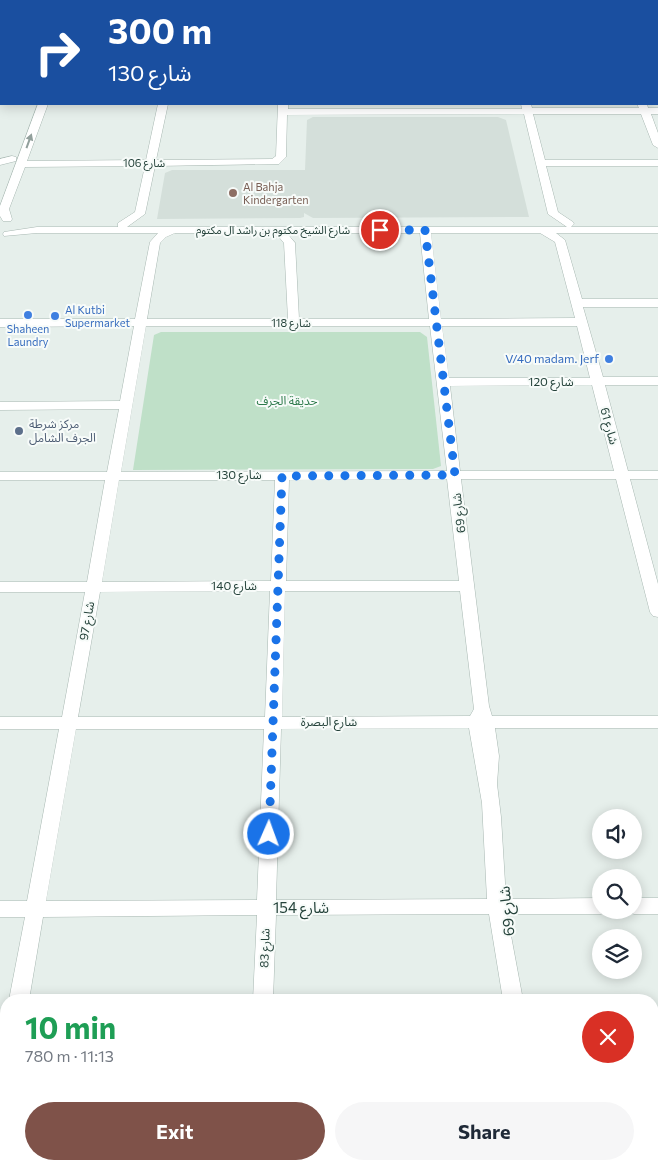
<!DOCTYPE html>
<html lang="en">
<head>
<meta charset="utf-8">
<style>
	:root { --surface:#fff; --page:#f6f6f7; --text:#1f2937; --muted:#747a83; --accent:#7f5249 }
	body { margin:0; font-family:Commissioner,"Noto Sans Arabic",sans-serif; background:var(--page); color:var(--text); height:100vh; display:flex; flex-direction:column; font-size:19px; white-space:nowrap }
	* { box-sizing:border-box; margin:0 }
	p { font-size:16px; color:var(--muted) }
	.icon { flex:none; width:28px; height:28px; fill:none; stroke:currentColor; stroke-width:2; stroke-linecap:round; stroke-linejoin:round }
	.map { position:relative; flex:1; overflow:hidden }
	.details { position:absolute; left:0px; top:994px; width:659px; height:176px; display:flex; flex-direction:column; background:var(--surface); border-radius:20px 20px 0 0; box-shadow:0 2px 12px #0003 }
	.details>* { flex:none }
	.banner { position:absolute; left:0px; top:0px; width:659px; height:105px; box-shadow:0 2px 12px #0003; background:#1a4fa0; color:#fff; overflow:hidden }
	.tools { position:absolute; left:592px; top:809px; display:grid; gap:10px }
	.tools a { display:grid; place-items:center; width:50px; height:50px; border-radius:50%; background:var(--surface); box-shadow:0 2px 12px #0003; font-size:25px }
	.pin { position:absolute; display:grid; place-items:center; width:42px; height:42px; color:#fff; margin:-21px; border:2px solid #fff; border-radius:50%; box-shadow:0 1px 5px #0007 }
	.me { position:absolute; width:55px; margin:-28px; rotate:2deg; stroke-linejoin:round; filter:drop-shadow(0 0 4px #0008) }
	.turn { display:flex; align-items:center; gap:18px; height:105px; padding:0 25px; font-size:22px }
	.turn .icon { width:65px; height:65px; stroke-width:2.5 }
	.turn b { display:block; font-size:35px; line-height:42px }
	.round { display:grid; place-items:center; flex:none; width:52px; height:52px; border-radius:26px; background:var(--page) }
	.summary { display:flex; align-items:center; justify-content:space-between; height:85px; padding:0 25px }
	h1 { font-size:30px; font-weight:700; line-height:38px; color:#1e9e55 }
	.action { display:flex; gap:10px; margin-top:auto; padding:10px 25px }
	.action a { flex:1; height:58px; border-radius:30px; background:var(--accent); color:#fff; font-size:20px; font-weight:700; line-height:58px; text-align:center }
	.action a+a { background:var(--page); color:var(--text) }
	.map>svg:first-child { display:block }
</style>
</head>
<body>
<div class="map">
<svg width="658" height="1169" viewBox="0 0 658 1169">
	<rect width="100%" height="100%" fill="#e6efeb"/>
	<polygon fill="#d4dfda" points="313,117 498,117 506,120 529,217 313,218 304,213 304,217 300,218 157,219 165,173 172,170 305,170 307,120"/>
	<polygon fill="#bfe0c8" points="161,332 420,332 427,337 441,466 433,469 133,470 154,335"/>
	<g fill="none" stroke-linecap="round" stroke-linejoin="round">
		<defs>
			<g id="minor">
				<rect x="19" y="0" width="8" height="1"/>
				<rect x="79" y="0" width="8" height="1"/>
				<rect x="287" y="0" width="8" height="1"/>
				<rect x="395" y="0" width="8" height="1"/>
				<polygon points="496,0 504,0 505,1 497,1"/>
				<polygon points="596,0 604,0 605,1 597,1"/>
				<rect x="0" y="59" width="1" height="6"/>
				<path d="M38,104H48L27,161L146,160L158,104H168L156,160L272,159L276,156L278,104H288V109H522L521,104H531L532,108H639L637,104H647L648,108H658V114H651L658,133V148L653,145L641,114H533L545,160H658V166H546L558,212L573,222L574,224L571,227H658V233H556L565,240L582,299H658V307H583L603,377H658V385H605L628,471H658V479H630L658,584V617L653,616L650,612L616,479H461L489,706L492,716H658V728H495L499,756L497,784L501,817L506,899L601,898V910H608L601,914H507L523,1000H503L489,914L276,915L273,1000H253L257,915L43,917L29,1000H9L25,917H0V901H27L59,729H0V717H62L85,592H0V582H87L105,480H0V472H107L119,409L0,410V402L120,401L134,326L0,327V319H135L150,242L158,233H37L4,236L3,234L4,232L37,227H118V223L135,212L145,166L25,167L9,209L12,219L11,221H3L0,216V206ZM524,114L548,214L567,227H127L145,214L155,166L279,164L286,157L287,115ZM175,233H270L279,237L284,243L288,319H147L160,243L166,237ZM287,233H420L429,319H299L295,243ZM431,233H540L555,242L575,318L441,319ZM146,326H430L447,471L121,472ZM442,326H577L590,378H449ZM592,385L614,471H460L450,386ZM447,479L459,581H286L289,480ZM119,480H275L271,581L102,582ZM270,591L265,717H78L100,592ZM285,591H460L474,709L470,716L282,717ZM469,728L482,803L487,899L276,900L281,729ZM76,729H264L257,900L46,901Z"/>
				<polygon points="12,156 16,157 16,161 0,165 0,159"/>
				<polygon points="634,898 658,898 658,914 634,914 627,911 627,910 634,910"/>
				<polygon points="6,1066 6,1117 0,1120 0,1068"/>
				<rect x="652" y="1115" width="6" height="20"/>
				<rect x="0" y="1120" width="6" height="20"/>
				<rect x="247" y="1164" width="22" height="5"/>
				<rect x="522" y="1164" width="22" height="5"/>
			</g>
		</defs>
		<use href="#minor" stroke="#a8b8b2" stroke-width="1"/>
		<use href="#minor" fill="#fff" fill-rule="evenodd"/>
	</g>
	<defs><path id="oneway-solid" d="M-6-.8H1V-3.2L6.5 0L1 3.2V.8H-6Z" transform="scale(1.25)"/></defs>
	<use fill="#92a09c" href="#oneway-solid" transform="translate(29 141) rotate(-70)"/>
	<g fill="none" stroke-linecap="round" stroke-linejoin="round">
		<polyline stroke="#1a73e8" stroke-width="9" stroke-dasharray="0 16.2" points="269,834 282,476 455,475 425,230 380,230"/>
	</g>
	<circle fill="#8d6e63" stroke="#f7fbf9" stroke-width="2" cx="233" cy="193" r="5"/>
	<g fill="#3f7fe0" stroke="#f7fbf9" stroke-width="2">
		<circle cx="28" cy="315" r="5"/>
		<circle cx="55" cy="316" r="5"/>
		<circle cx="609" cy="359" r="5"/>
	</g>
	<circle fill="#5c6f8a" stroke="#f7fbf9" stroke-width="2" cx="19" cy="431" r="5"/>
	<g text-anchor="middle" stroke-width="4" stroke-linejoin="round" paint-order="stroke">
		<g font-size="11" fill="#24423a" stroke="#f7fbf9">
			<text x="144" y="167">شارع 106</text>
			<text x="273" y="234">شارع الشيخ مكتوم بن راشد آل مكتوم</text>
			<text x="291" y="327">شارع 118</text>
		</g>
		<g font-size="11" fill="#785e54" stroke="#f7fbf9" text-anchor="start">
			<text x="243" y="191">Al Bahja<tspan x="243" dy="13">Kindergarten</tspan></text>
		</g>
		<g font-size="11" fill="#366cbe" stroke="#f7fbf9" text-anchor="start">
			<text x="65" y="314">Al Kutbi<tspan x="65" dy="13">Supermarket</tspan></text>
			<text x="28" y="333" text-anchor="middle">Shaheen<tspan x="28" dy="13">Laundry</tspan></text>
		</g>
		<g font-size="12" fill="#366cbe" stroke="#f7fbf9" text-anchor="end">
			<text x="599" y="363">V/40 madam. Jerf</text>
		</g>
		<g font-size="12" fill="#24423a" stroke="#f7fbf9">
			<text x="551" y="386">شارع 120</text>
			<text transform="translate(609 426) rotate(75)" y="4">شارع 61</text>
			<text x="239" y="479">شارع 130</text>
			<text transform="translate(459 513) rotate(-97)" y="4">شارع 69</text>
			<text x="234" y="590">شارع 140</text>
			<text transform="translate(87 621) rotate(-80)" y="4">شارع 97</text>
			<text x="329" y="726">شارع البصرة</text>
			<text transform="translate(265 948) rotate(-88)" y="4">شارع 83</text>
		</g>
		<g font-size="12" fill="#2d7a4b" stroke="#f7fbf9">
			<text x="287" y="405">حديقة الجرف</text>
		</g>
		<g font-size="12" fill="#4e5e75" stroke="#f7fbf9" text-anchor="start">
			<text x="29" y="428">مركز شرطة<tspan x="29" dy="14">الجرف الشامل</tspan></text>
		</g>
		<g font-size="15" fill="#24423a" stroke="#f7fbf9">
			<text x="301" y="913">شارع 154</text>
			<text transform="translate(507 911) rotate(-96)" y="5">شارع 69</text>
		</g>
	</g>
</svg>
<div class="tools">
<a><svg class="icon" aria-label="sound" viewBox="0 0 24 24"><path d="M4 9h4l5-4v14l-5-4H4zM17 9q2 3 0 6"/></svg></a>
<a><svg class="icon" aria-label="search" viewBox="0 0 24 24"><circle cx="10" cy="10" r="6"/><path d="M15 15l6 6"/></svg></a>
<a><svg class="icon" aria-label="layers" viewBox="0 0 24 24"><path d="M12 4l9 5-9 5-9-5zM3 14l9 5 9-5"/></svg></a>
</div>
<div class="pin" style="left:380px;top:230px;background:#d93025"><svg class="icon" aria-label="arrive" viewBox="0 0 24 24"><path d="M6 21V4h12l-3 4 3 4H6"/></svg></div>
<svg class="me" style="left:269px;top:834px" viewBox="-20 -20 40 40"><circle r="17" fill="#1a73e8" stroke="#fff" stroke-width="3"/><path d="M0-11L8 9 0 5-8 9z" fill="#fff"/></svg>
<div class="banner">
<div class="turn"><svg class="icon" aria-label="right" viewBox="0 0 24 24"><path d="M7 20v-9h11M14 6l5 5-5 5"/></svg><div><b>300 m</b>شارع 130</div></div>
</div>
<section class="details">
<div class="summary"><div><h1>10 min</h1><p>780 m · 11:13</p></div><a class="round" style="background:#d93025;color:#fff"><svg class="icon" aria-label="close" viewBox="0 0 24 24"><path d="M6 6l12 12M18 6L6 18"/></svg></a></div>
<div class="action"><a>Exit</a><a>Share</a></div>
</section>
</div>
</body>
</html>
